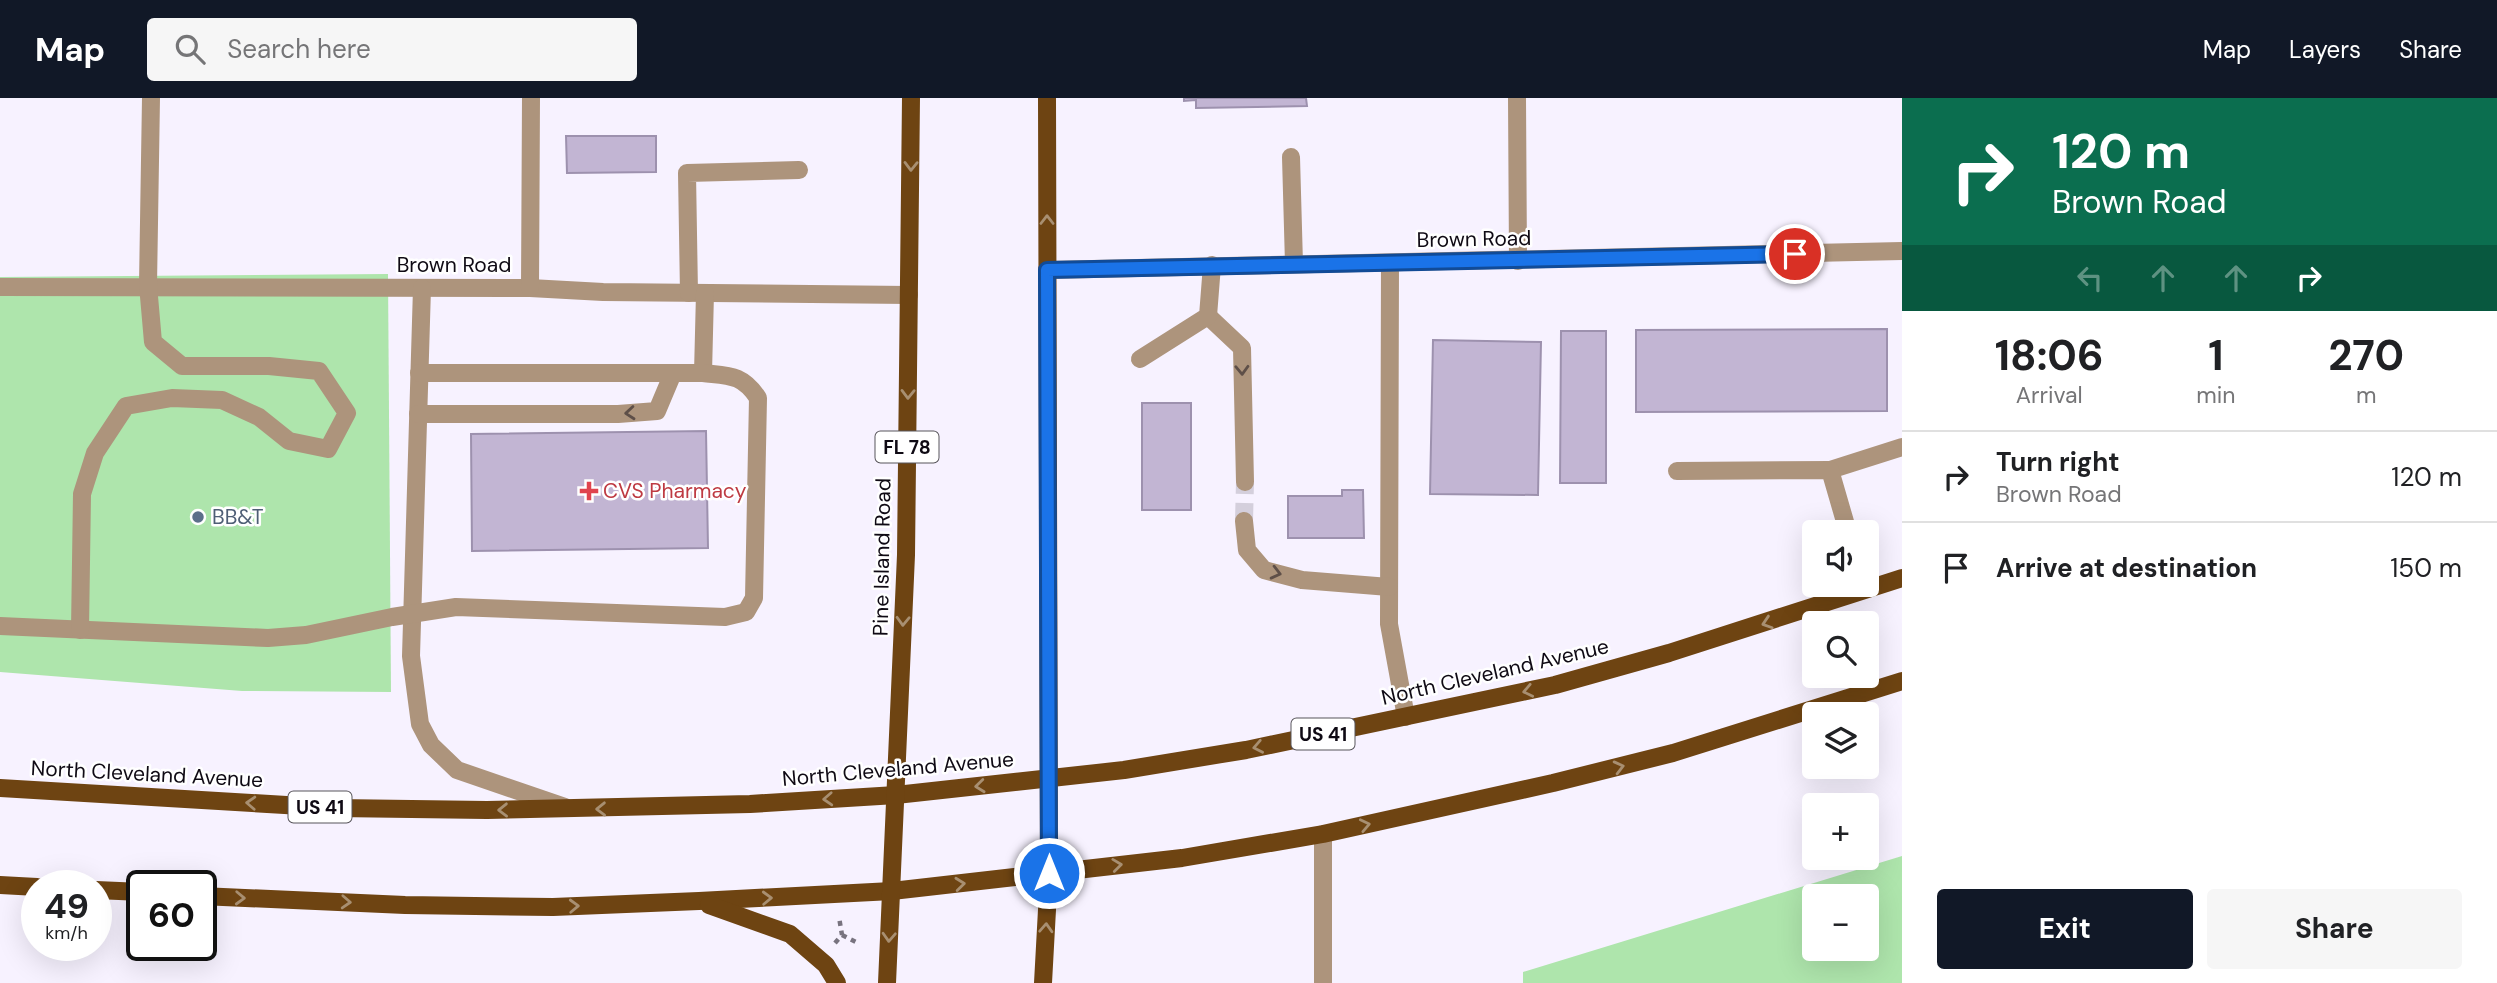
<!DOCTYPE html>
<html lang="en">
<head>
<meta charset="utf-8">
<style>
	:root { --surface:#fff; --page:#f6f6f6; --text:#202124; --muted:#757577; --line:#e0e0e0; --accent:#111827 }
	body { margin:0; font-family:"DM Sans",sans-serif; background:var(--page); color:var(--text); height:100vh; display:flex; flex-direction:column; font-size:26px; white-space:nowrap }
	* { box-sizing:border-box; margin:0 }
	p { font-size:23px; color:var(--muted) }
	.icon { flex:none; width:38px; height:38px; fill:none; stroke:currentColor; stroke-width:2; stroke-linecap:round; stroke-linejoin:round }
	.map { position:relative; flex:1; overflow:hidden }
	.sheet { display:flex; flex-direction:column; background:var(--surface); width:595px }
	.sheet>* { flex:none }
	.top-card { background:#0b6e4f; color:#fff; overflow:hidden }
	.fabs { position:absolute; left:1802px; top:422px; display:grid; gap:14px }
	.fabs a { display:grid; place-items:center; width:77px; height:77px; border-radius:7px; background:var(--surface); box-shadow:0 7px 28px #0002; font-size:35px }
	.speed { position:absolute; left:21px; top:772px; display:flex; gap:14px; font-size:35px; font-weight:700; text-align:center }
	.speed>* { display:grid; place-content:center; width:91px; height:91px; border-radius:50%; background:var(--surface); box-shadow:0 7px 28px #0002; line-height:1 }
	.speed small { font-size:18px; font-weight:400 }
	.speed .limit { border:4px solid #111; border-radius:10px; background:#fff; color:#111 }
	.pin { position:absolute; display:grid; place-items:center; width:60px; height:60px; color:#fff; margin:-30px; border:4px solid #fff; border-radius:50%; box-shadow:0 2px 7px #0007 }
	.me { position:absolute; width:77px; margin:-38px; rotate:0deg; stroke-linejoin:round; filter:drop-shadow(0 0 5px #0008) }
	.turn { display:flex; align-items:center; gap:24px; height:147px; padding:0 35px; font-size:32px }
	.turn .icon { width:91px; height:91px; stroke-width:2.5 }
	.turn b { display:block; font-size:49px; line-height:60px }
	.lanes { display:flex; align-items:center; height:66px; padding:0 35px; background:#0003; justify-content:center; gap:35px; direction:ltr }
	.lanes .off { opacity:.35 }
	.eta { display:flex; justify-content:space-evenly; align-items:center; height:119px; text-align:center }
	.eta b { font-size:42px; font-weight:700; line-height:49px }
	.primary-button { display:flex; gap:14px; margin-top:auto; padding:14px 35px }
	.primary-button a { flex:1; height:80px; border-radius:7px; background:var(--accent); color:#fff; font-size:28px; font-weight:700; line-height:80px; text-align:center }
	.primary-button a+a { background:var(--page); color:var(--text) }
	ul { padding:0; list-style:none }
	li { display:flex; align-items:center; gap:21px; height:91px; padding:0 35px; border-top:2px solid var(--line) }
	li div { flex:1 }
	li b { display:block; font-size:26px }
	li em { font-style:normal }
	header { display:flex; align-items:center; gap:42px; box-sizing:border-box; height:98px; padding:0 35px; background:var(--accent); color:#fff }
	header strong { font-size:33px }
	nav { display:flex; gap:38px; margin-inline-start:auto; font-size:24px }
	.search { width:490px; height:63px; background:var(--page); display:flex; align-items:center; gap:18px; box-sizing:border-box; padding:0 24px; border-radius:7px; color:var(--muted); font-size:26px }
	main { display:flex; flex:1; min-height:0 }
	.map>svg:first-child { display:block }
</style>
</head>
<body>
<header>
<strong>Map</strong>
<div class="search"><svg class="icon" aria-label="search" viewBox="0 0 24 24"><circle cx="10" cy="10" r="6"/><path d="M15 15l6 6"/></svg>Search here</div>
<nav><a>Map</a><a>Layers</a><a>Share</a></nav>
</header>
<main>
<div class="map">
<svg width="1902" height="885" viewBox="0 0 1902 885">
	<rect width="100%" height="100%" fill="#f7f2ff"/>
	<g fill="#aee5ac" fill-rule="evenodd">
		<polygon points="388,176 391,594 242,593 0,574 0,179"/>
		<path d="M1902,758V885H1523V874ZM1815,798H1867V850H1815Z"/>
	</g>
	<g fill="#c2b5d3" stroke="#9d91ae" stroke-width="2">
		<polygon points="1184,0 1306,0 1307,8 1196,10 1196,2 1184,3"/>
		<polygon points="566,38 656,38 656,74 567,75"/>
		<polygon points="1887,231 1887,313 1636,314 1636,232"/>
		<polygon points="1561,233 1606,233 1606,385 1560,385"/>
		<polygon points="1433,242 1541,244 1538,397 1430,396"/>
		<rect x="1142" y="305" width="49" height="107"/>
		<polygon points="706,333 708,450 472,453 471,336"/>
		<polygon points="1342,392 1363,392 1364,440 1288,440 1288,398 1342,398"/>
	</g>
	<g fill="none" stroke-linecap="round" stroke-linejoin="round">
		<polyline stroke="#d4cfdc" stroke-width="18" stroke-dasharray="18 9" stroke-linecap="butt" points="1244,423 1245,384"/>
		<g stroke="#78737f" stroke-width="4.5" stroke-dasharray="5 5" stroke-linecap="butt">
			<polyline points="842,837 856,844"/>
			<polyline points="835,845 842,837 839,819"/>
		</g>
		<g stroke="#ad947c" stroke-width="18">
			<polyline points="1517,0 1518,163"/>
			<polyline points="1291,59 1294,166"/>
			<polyline points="1390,165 1389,526 1406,619"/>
			<polyline points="1047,172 1902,153"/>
			<polyline points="0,189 530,190 603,194 909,197"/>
			<polyline points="422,190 411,558 420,626 431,647 457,672 565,709"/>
			<polyline points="530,190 531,0"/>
			<polyline points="689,195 687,75 799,72"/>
			<polyline points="1208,218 1242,250 1245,384"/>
			<polyline points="1140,261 1208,218 1212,167"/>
			<polyline points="703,275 705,195"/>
			<polyline points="418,316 618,316 657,313 673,275"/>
			<polyline points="1830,372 1902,349"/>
			<polyline points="1677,373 1830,372 1848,434"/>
			<polyline points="1244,423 1247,452 1264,472 1302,482 1389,489"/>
			<path d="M0,528L268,540L306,537L392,519L456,509L725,519L746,514L754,500L758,300C742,276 729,278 703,275H419"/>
			<polyline points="80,532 82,396 95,355 126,308 172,300 222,302 259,319 289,343 328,351 347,315 319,273 269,268 182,268 153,244 148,187 151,0"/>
			<polyline points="1323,736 1323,885"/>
		</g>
		<g stroke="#6e4412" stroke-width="18">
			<polyline points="0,690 336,710 487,712 750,706 896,697 1124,672 1246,652 1555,587 1669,555 1902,480"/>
			<polyline points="0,787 37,789"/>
			<polyline points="96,792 142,794"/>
			<polyline points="201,798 405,807 553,809 699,803 892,793 1182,760 1323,736 1553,685 1673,655 1902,583"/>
			<polyline points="709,807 790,836 826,867 837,885"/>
			<polyline points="887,885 906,457 911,0"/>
			<polyline points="1043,885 1049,775 1047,0"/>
		</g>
	</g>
	<defs><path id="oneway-chevron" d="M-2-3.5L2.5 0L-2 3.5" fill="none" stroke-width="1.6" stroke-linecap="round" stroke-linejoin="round" transform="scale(1.75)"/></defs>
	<g stroke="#a88f71">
		<use href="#oneway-chevron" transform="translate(911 68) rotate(91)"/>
		<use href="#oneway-chevron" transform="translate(1047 122) rotate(-90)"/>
		<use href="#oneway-chevron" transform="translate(908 296) rotate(91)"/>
		<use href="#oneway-chevron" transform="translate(903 523) rotate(92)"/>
		<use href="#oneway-chevron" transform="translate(1767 525) rotate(162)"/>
		<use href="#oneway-chevron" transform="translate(1528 593) rotate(168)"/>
		<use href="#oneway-chevron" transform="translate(1258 649) rotate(169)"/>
		<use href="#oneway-chevron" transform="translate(1619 669) rotate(-14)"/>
		<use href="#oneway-chevron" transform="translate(980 688) rotate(174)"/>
		<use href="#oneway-chevron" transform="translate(828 701) rotate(177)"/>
		<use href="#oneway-chevron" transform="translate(251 705) rotate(-177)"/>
		<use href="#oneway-chevron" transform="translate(601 711) rotate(179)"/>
		<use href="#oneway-chevron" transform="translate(503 712) rotate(179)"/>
		<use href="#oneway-chevron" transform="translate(1365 727) rotate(-12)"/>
		<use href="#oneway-chevron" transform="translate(1117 767) rotate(-7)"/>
		<use href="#oneway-chevron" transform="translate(960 786) rotate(-6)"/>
		<use href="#oneway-chevron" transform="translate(240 800) rotate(2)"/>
		<use href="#oneway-chevron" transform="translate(767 800) rotate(-2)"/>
		<use href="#oneway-chevron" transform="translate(346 804) rotate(3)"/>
		<use href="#oneway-chevron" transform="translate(574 808) rotate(-2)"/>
		<use href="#oneway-chevron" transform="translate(1046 830) rotate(-87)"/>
		<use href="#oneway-chevron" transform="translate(889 839) rotate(93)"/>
	</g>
	<g stroke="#5e4f48">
		<use href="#oneway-chevron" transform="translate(1242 272) rotate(88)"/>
		<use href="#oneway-chevron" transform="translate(630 315) rotate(175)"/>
		<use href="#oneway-chevron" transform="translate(1276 475) rotate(14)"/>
	</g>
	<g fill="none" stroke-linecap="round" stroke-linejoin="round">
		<defs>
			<polyline id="route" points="1049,775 1047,172 1795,156"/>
		</defs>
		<use href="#route" stroke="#114b97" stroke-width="18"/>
		<use href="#route" stroke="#1a73e8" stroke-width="12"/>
	</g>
	<path fill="#e0444e" stroke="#fff" stroke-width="2.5" d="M585.5 382.5h7v7h7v7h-7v7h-7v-7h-7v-7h7z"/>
	<circle fill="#5c6f8a" stroke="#fff" stroke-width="2.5" cx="198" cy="419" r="7"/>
	<g text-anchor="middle" stroke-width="5" stroke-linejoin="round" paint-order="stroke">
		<g fill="#fff" stroke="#57545a" stroke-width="2">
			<rect x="875.5" y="333.5" width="63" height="31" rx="5"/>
			<rect x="1291.5" y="620.5" width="63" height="31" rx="5"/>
			<rect x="288.5" y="693.5" width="63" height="31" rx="5"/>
		</g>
		<g font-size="19" font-weight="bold" fill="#0f0a14">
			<text x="907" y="356">FL 78</text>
			<text x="1323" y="643">US 41</text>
			<text x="320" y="716">US 41</text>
		</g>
		<g font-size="21" fill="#0f0a14" stroke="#fff">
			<text transform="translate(1474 141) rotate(-1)" y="7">Brown Road</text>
			<text x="454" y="174">Brown Road</text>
			<text transform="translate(882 459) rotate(-89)" y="7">Pine Island Road</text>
			<text transform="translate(1495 574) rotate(-13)" y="7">North Cleveland Avenue</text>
			<text transform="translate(898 671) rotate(-5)" y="7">North Cleveland Avenue</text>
			<text transform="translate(147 676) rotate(3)" y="7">North Cleveland Avenue</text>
		</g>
		<g font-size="21" fill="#be3a42" stroke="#fff" text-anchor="start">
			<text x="603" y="400">CVS Pharmacy</text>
		</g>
		<g font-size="21" fill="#4e5e75" stroke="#fff" text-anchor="start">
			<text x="212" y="426">BB&amp;T</text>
		</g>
	</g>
</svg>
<div class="fabs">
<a><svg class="icon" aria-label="sound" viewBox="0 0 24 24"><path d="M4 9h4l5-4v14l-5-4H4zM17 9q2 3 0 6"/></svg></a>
<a><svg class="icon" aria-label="search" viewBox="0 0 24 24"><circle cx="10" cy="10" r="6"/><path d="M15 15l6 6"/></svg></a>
<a><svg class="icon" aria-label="layers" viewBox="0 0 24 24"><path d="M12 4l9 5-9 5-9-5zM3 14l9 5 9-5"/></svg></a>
<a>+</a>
<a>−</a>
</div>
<div class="speed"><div>49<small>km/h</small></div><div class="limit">60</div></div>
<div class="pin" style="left:1795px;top:156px;background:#d93025"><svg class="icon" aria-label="arrive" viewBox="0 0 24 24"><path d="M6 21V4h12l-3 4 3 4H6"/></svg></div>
<svg class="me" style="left:1049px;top:775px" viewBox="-20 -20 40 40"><circle r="17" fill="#1a73e8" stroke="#fff" stroke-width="3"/><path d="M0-11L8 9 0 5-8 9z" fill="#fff"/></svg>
</div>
<section class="sheet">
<div class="top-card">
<div class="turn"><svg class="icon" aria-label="right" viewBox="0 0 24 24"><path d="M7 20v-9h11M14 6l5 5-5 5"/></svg><div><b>120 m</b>Brown Road</div></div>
<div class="lanes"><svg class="icon off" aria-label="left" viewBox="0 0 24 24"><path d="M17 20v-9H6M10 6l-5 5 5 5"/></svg><svg class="icon off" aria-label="ahead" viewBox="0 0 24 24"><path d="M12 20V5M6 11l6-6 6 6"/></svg><svg class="icon off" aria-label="ahead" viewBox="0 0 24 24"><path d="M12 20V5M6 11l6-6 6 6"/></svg><svg class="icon" aria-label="right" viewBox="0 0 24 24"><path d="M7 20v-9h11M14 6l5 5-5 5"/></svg></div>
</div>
<div class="eta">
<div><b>18:06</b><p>Arrival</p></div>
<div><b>1</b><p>min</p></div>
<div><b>270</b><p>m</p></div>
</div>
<ul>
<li><svg class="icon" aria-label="right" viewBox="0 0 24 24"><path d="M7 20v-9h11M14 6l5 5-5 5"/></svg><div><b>Turn right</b><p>Brown Road</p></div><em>120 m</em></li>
<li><svg class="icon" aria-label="arrive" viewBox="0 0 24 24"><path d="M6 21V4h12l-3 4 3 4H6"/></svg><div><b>Arrive at destination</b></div><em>150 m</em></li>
</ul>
<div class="primary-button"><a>Exit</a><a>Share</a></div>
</section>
</main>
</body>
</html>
